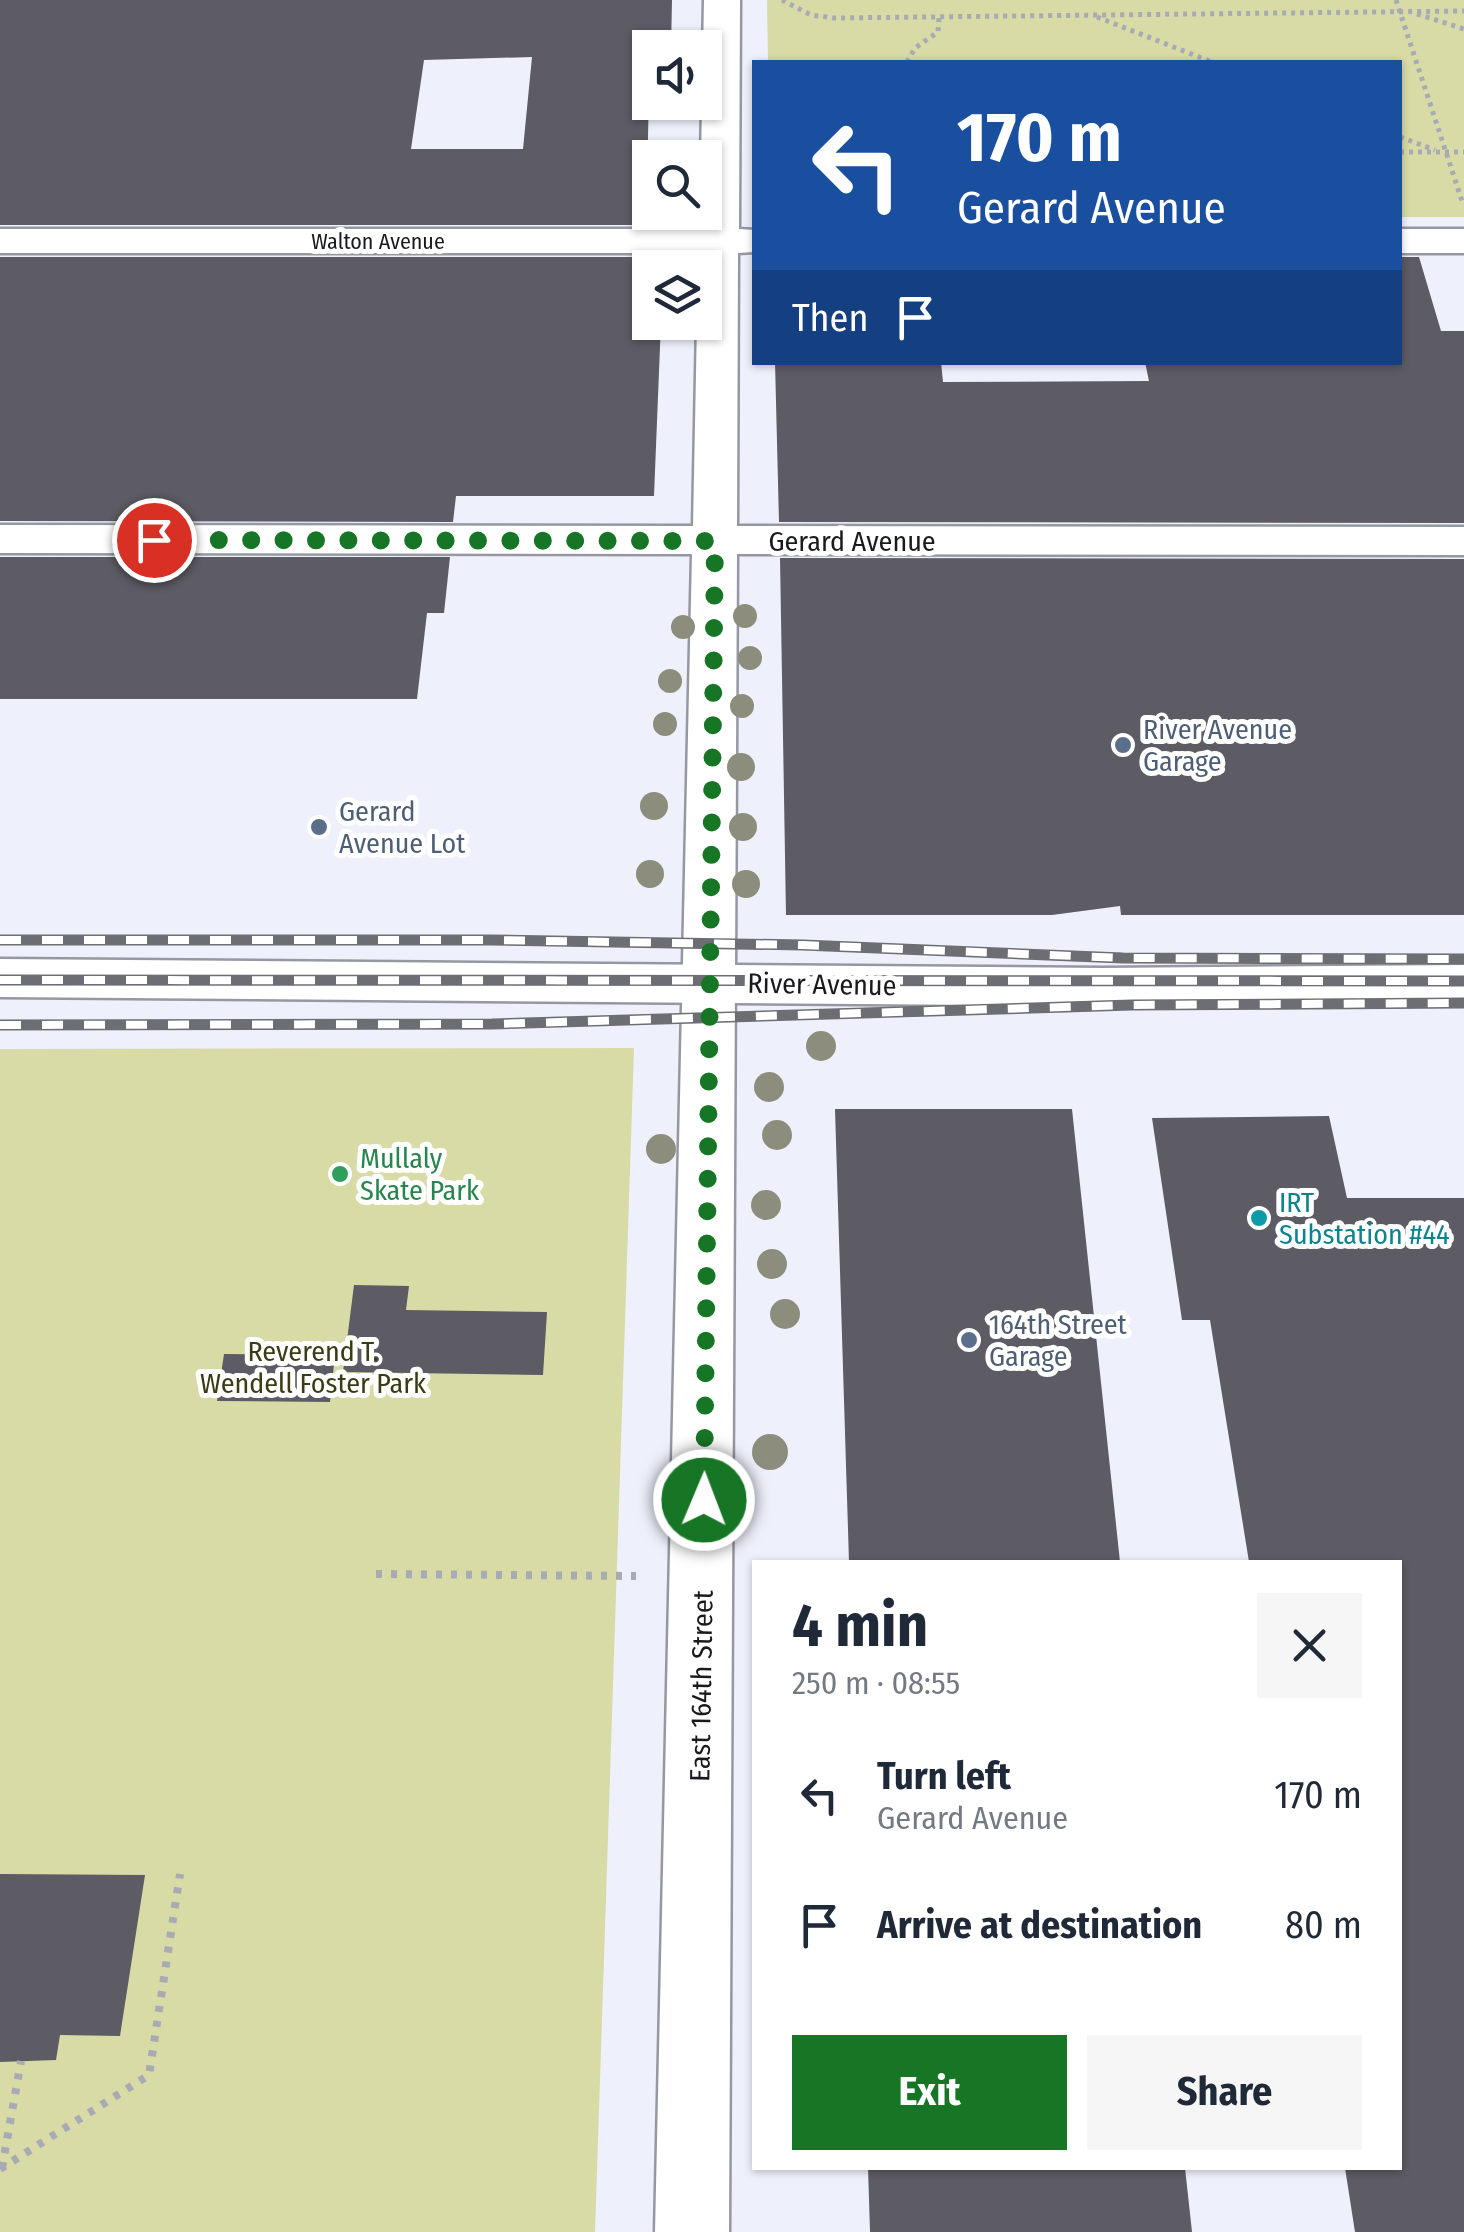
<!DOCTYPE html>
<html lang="en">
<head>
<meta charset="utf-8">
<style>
	:root { --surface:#fff; --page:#f6f6f7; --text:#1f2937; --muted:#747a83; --accent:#177625 }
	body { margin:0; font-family:"Fira Sans Condensed",sans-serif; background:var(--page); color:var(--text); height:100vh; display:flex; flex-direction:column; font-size:38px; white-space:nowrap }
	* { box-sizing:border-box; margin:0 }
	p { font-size:32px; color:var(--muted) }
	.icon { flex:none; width:55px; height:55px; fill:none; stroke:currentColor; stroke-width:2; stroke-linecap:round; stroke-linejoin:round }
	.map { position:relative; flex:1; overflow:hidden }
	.drawer { position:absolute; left:752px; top:1560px; width:650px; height:610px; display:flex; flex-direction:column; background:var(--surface); border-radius:0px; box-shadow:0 2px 8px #0004 }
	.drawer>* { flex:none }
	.top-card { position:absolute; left:752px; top:60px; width:650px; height:305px; border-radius:0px; box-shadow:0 2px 8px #0004; background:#1a4fa0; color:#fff; overflow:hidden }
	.controls { position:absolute; left:632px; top:30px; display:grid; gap:20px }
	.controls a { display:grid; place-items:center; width:90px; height:90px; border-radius:0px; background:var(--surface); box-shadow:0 2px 8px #0004; font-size:50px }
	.pin { position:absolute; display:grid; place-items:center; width:85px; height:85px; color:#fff; margin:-42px; border:5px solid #fff; border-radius:50%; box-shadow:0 2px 10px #0007 }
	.me { position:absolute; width:110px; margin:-55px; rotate:1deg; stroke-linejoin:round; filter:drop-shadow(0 0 8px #0008) }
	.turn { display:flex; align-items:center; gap:35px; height:210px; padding:0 40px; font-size:45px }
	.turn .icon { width:130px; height:130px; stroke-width:2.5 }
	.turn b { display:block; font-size:70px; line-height:85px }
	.then { display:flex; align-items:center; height:95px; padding:0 40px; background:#0003; gap:20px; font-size:38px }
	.round { display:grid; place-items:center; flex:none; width:105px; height:105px; border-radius:0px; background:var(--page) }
	.head { display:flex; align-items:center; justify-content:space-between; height:170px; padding:0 40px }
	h1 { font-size:60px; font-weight:700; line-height:75px }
	.cta { display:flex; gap:20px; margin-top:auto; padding:20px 40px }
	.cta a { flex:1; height:115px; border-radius:0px; background:var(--accent); color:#fff; font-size:40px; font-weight:700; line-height:115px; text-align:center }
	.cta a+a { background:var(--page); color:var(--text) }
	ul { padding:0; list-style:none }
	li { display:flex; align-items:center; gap:30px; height:130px; padding:0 40px }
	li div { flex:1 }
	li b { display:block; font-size:38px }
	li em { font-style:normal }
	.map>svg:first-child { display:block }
</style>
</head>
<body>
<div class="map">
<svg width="1464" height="2232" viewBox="0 0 1464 2232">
	<rect width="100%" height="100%" fill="#eef1fb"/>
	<g fill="#d8dba6">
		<polygon points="767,0 1464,0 1464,217 1400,217 1400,62 768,62"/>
		<polygon points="634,1048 595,2232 0,2232 0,1049"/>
	</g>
	<g fill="#5d5b63" fill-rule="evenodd">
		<path d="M0,0H672L671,48H650L646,225H0ZM532,57L523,149H411L424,60Z"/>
		<polygon points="0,257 645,257 645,273 650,273 650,322 661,322 654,496 456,496 453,522 0,521"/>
		<polygon points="1400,257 1419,257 1441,331 1464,331 1464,523 779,522 775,362 941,362 943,382 1149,381 1145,362 1400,362"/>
		<polygon points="0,557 450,557 444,613 427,613 417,699 0,699"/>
		<polygon points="780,558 1464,559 1464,915 1121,915 1120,906 1052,915 786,915"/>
		<polygon points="835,1109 1072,1109 1120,1562 849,1562"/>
		<polygon points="1329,1116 1347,1198 1464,1198 1464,2232 1355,2232 1345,2168 1400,2168 1400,1562 1249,1562 1210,1320 1182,1320 1152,1118"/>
		<polygon points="354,1285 409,1286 406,1310 547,1312 543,1375 343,1372"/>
		<polygon points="224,1354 335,1355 330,1402 217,1401"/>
		<polygon points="0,1874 145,1875 120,2036 60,2035 56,2060 0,2062"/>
		<polygon points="868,2168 1185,2168 1192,2232 870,2232"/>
	</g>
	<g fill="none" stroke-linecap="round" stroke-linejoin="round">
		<defs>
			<g id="street">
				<polygon points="704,0 740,0 739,229 755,230 755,252 738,253 737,526 1464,527 1464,555 737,554 729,2232 655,2232 692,554 0,553 0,525 693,526 697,322 705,322 705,268 698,268 699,253 0,253 0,229 699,229 700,212 705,212 705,158 701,158"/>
				<rect x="1400" y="229" width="64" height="24"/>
			</g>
			<polygon id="secondary" points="0,959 1103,968 1464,965 1464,1003 1103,1006 0,997"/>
		</defs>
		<use href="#street" stroke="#9598a1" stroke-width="5"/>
		<use href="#secondary" stroke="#9598a1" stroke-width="5"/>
		<g stroke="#a9abb3" stroke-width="5" stroke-dasharray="4 5" stroke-linecap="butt">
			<polyline points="782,0 811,15 834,18 1464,11"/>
			<polyline points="1396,0 1462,201"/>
			<polyline points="1417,14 1464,29"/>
			<polyline points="1097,17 1212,62"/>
			<polyline points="907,62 915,48 938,32 939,17"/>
			<polyline points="1400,137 1435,150"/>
			<polyline points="1400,152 1464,152"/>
		</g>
		<g stroke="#a9abb3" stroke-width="8" stroke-dasharray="6 9" stroke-linecap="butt">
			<polyline points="376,1574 636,1576"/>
			<polyline points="2,2168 21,2061"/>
			<polyline points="0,2169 149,2075 180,1874"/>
		</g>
		<use href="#street" fill="#fff" fill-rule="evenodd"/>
		<use href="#secondary" fill="#fff" fill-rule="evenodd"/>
		<defs>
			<g id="rail">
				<polyline points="0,940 490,940 803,945 1123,958 1464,959"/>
				<polyline points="0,980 1464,981"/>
				<polyline points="0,1025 492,1024 1132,1005 1464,1003"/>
			</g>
		</defs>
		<use href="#rail" stroke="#6c6e73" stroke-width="11"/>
		<use href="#rail" stroke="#fff" stroke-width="8" stroke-dasharray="21" stroke-linecap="butt"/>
	</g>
	<g fill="#8c8d7d">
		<circle cx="745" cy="616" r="12"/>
		<circle cx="683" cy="627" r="12"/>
		<circle cx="750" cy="658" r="12"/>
		<circle cx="670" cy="681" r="12"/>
		<circle cx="742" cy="706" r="12"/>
		<circle cx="665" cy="724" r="12"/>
		<circle cx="741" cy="767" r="14"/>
		<circle cx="654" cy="806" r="14"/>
		<circle cx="743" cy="827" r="14"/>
		<circle cx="650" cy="874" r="14"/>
		<circle cx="746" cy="884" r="14"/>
		<circle cx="821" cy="1046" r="15"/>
		<circle cx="769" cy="1087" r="15"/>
		<circle cx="777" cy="1135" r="15"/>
		<circle cx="661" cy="1149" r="15"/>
		<circle cx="766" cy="1205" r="15"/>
		<circle cx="772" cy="1264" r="15"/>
		<circle cx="785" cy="1314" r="15"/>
		<circle cx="770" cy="1452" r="18"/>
	</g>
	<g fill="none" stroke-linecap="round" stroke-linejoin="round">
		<polyline stroke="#177625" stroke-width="18" stroke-dasharray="0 32.4" points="154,540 715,541 704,1500"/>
	</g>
	<g fill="#5c6f8a" stroke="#fff" stroke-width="4">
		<circle cx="1123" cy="745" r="10"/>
		<circle cx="319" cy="827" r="10"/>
		<circle cx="969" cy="1340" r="10"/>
	</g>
	<circle fill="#2e9e5b" stroke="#fff" stroke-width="4" cx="340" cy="1174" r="10"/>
	<circle fill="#0f9aa8" stroke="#fff" stroke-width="4" cx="1259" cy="1218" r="10"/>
	<g text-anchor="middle" stroke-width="10" stroke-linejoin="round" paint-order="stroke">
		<g font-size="22" fill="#191a1d" stroke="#fff">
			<text x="378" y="249">Walton Avenue</text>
		</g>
		<g font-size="28" fill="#191a1d" stroke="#fff">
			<text x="852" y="551">Gerard Avenue</text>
			<text transform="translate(822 984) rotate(1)" y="10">River Avenue</text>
			<text transform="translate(701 1686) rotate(-89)" y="10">East 164th Street</text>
		</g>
		<g font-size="28" fill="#4e5e75" stroke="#fff" text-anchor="start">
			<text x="1143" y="739">River Avenue<tspan x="1143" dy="32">Garage</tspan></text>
			<text x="339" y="821">Gerard<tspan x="339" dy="32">Avenue Lot</tspan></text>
			<text x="989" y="1334">164th Street<tspan x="989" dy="32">Garage</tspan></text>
		</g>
		<g font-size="28" fill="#27864d" stroke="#fff" text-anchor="start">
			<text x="360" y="1168">Mullaly<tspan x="360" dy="32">Skate Park</tspan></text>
		</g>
		<g font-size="28" fill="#0d838f" stroke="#fff" text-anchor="start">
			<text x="1279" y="1212">IRT<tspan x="1279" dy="32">Substation #44</tspan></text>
		</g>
		<g font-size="28" fill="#3b3c16" stroke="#fff">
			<text x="313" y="1361">Reverend T.<tspan x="313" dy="32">Wendell Foster Park</tspan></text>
		</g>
	</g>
</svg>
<div class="controls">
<a><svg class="icon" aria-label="sound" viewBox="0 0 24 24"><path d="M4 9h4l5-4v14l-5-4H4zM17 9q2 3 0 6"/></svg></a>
<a><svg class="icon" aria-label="search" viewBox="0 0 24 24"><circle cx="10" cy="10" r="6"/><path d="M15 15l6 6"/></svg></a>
<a><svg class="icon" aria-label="layers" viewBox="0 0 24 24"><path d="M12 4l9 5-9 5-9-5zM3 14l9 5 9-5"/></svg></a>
</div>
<div class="pin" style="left:154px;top:540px;background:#d93025"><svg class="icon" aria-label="arrive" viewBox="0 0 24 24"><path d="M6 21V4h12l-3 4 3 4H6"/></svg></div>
<svg class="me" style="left:704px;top:1500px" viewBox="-20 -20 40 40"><circle r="17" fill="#177625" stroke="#fff" stroke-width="3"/><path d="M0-11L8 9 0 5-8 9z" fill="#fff"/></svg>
<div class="top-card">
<div class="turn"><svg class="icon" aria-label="left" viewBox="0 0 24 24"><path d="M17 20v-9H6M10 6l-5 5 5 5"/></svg><div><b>170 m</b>Gerard Avenue</div></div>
<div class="then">Then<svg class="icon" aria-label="arrive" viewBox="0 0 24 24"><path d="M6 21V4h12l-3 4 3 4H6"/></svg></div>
</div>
<section class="drawer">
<div class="head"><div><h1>4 min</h1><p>250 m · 08:55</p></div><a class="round"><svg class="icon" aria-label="close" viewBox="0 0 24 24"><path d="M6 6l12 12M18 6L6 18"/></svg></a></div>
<ul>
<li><svg class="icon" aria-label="left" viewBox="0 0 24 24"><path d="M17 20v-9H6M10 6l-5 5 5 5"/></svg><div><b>Turn left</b><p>Gerard Avenue</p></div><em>170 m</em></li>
<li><svg class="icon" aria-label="arrive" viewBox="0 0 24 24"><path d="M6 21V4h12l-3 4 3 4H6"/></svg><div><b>Arrive at destination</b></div><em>80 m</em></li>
</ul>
<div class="cta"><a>Exit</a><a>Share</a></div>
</section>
</div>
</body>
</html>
